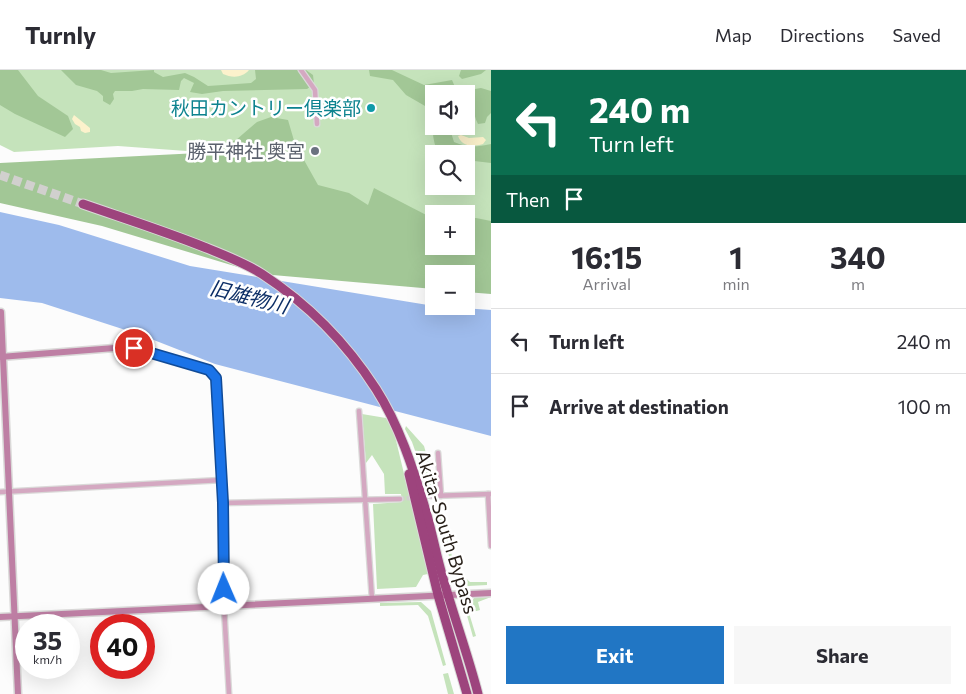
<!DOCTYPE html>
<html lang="en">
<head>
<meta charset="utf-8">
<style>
	:root { --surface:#fff; --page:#f7f7f7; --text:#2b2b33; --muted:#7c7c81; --line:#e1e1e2; --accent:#2176c4 }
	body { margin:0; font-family:Commissioner,"Noto Sans JP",sans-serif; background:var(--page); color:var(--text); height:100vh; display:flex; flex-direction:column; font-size:19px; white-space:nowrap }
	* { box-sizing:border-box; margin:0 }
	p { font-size:16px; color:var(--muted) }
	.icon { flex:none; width:28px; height:28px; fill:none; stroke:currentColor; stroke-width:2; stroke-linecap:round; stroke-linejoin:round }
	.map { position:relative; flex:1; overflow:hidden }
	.details { display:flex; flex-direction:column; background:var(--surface); width:475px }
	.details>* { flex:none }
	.top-card { background:#0b6e4f; color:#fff; overflow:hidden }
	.controls { position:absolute; left:425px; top:15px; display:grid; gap:10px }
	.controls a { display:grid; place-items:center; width:50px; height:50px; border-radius:0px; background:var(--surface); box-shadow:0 5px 20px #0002; font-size:25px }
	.speed { position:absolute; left:15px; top:544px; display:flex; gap:10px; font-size:25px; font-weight:700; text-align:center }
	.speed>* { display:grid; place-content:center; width:65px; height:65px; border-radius:50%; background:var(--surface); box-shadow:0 5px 20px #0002; line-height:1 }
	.speed small { font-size:12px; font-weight:400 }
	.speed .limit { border:8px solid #d22; background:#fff; color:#111 }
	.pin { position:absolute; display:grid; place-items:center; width:42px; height:42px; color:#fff; margin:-21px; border:2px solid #fff; border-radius:50%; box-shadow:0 1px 5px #0007 }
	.me { position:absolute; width:55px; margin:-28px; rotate:359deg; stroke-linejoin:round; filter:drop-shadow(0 0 4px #0008) }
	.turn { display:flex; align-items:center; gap:18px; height:105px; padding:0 15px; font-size:22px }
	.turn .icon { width:65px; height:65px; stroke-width:2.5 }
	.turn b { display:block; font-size:35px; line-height:42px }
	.then { display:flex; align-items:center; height:48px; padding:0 15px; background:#0003; gap:10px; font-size:19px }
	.eta { display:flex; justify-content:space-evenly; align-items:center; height:85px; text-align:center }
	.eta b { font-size:30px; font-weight:700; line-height:35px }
	.action { display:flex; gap:10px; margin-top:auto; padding:10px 15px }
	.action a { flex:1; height:58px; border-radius:0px; background:var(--accent); color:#fff; font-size:20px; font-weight:700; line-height:58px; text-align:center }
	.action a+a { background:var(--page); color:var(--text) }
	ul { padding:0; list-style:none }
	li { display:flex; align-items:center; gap:15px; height:65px; padding:0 15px; border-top:1px solid var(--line) }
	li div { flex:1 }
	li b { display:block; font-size:19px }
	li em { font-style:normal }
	header { display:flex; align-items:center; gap:30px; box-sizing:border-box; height:70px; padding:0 25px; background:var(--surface); border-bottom:1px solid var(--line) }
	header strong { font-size:24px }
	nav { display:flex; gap:28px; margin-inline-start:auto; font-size:18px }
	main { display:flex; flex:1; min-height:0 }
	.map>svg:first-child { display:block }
</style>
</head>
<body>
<header>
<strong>Turnly</strong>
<nav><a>Map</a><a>Directions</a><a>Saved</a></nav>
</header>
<main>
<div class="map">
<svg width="491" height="624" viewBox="0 0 491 624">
	<rect width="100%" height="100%" fill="#fcfcfc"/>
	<g fill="#c5e3bb" fill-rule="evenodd">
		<path d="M0,0H491V176L466,171V144H434V165L414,161L255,86L118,76L14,82L0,75ZM434,24H466V56H434ZM434,84H466V116H434Z"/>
		<polygon points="362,344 386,348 394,362 428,504 423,505 416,517 377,519 373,434 402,432 401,424 385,424 384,404 372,385 366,393"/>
		<polygon points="406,356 424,376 435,415 435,421 431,422 429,420 412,372 405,359"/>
		<polygon points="433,432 440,434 441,439 455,499 470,512 487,512 487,515 468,516 454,503"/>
		<polygon points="491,527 478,532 480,540 469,543 476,566 473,567 466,542 474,528"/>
		<polygon points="421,532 431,541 446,595 443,596 428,546 418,535 380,536 380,533"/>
		<polygon points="448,603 454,624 448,624 443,604"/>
	</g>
	<g fill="#a2c796">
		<polygon points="0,0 18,0 38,26 68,46 73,59 65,67 15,44 0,35"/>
		<polygon points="61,0 101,0 111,3 154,0 154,2 163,7 185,3 194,7 208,16 251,13 256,9 255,0 306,0 313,5 314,14 307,19 223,21 202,24 190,22 194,13 184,8 181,11 179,20 143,19 132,21 115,21 113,24 114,29 110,35 103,31 103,26 97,21 76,15"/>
		<path d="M369,0H392L424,15L452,10L455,17L454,24H434V56H449L454,72C468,78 476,77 491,74V93L466,90V84H438C432,69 432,56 432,40L406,25L393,10L370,6Z"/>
		<polygon points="461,0 486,0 481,4 462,9 459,6"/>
		<path d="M481,18L491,21V43L487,47L485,53L478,54C472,43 473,31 475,19Z"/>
		<polygon points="271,47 288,50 295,74 318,115 349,123 368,135 374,118 434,149 434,176 466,176 466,148 476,148 491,151 491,224 466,222 466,204 434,204 434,219 261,204 102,156 0,133 0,93 199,83 236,70 257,52"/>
	</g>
	<g fill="#fcf2cc">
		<path d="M221,0H249C242,8 232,8 223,4Z"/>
		<polygon points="74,45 90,58 90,62 85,63 81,61 80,57 75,54 72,49"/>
		<path d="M461,65L469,68L483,67L486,70L483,74C473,77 462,77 458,66Z"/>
	</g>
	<polygon fill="#9ebbec" points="0,142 59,155 190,196 434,236 491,240 491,366 215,294 141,265 42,233 0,228"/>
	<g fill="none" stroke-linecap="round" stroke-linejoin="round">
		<polyline stroke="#d1d0ce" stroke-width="4.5" stroke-dasharray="4.5 2" stroke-linecap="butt" points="400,429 431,426"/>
		<polyline stroke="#d1d0ce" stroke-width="9" stroke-dasharray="9 4.5" stroke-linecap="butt" points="0,105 83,134"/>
		<defs>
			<g id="street">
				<polyline points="301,0 315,20 317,54"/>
				<polyline points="359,341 372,529"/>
				<polyline points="438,383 441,426"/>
				<polyline points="0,422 222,410"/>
				<polyline points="488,424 491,476"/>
				<polyline points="431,426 491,424"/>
				<polyline points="223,433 400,429"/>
				<polyline points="224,537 229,624"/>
			</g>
			<g id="secondary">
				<polyline points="1,242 18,624"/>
				<polyline points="0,287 127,277 209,300 213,303 217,313 223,433 224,537"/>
				<polyline points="0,547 491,523"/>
			</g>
			<g id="highway">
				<path d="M83,134C123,148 164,161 204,177C224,185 245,193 262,204C308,234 347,274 376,319C399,355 413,398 425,438C432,461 436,485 443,508C454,547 468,585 478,624"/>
				<polyline points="409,404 438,525 467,624"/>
			</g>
		</defs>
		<use href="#street" stroke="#dad9d8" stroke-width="7"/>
		<use href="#secondary" stroke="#dad9d8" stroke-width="9"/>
		<use href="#highway" stroke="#dad9d8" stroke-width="11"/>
		<use href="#street" stroke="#d4a8c1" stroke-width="4.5"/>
		<use href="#secondary" stroke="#be7fa4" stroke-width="6"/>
		<use href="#highway" stroke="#9d447d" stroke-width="9"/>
	</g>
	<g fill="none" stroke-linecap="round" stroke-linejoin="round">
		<defs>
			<polyline id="route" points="134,278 209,300 216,308 223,433 224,519"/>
		</defs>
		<use href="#route" stroke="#114b97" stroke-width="12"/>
		<use href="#route" stroke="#1a73e8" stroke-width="9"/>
	</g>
	<circle fill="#0f9aa8" stroke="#fff" stroke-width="2" cx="371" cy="38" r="5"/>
	<circle fill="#6b7280" stroke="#fff" stroke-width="2" cx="315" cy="81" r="5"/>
	<g text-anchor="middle" stroke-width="5" stroke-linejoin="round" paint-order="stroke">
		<g font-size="19" fill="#0d838f" stroke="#fff" text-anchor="end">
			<text x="361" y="45">秋田カントリー倶楽部</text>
		</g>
		<g font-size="19" fill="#5b616d" stroke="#fff" text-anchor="end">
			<text x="305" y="88">勝平神社 奥宮</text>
		</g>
		<g font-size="19" fill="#271f18" stroke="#fff">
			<text transform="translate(447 462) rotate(73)" y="7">Akita-South Bypass</text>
		</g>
		<g font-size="20" font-style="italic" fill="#0c2e66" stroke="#fff">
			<text transform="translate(249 227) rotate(14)" y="7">旧雄物川</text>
		</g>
	</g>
</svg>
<div class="controls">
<a><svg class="icon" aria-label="sound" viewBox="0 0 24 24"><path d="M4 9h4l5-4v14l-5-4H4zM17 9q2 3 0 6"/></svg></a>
<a><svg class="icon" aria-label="search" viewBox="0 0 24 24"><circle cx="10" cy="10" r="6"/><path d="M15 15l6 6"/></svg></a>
<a>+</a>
<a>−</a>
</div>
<div class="speed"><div>35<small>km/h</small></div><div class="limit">40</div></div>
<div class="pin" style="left:134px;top:278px;background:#d93025"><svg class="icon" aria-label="arrive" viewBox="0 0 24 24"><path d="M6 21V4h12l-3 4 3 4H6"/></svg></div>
<svg class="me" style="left:224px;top:519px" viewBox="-20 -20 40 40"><circle r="19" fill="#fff"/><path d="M0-13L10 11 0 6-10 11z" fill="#1a73e8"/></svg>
</div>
<section class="details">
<div class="top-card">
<div class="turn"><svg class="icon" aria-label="left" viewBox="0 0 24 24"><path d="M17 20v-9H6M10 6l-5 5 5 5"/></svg><div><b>240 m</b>Turn left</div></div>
<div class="then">Then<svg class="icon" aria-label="arrive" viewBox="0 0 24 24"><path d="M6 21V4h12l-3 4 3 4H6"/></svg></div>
</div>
<div class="eta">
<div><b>16:15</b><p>Arrival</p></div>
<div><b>1</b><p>min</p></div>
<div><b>340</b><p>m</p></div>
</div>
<ul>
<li><svg class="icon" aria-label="left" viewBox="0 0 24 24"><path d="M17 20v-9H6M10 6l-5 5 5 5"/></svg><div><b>Turn left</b></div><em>240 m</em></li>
<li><svg class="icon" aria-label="arrive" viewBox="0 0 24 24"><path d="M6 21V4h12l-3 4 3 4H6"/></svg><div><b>Arrive at destination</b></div><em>100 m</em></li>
</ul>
<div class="action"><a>Exit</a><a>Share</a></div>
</section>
</main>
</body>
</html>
